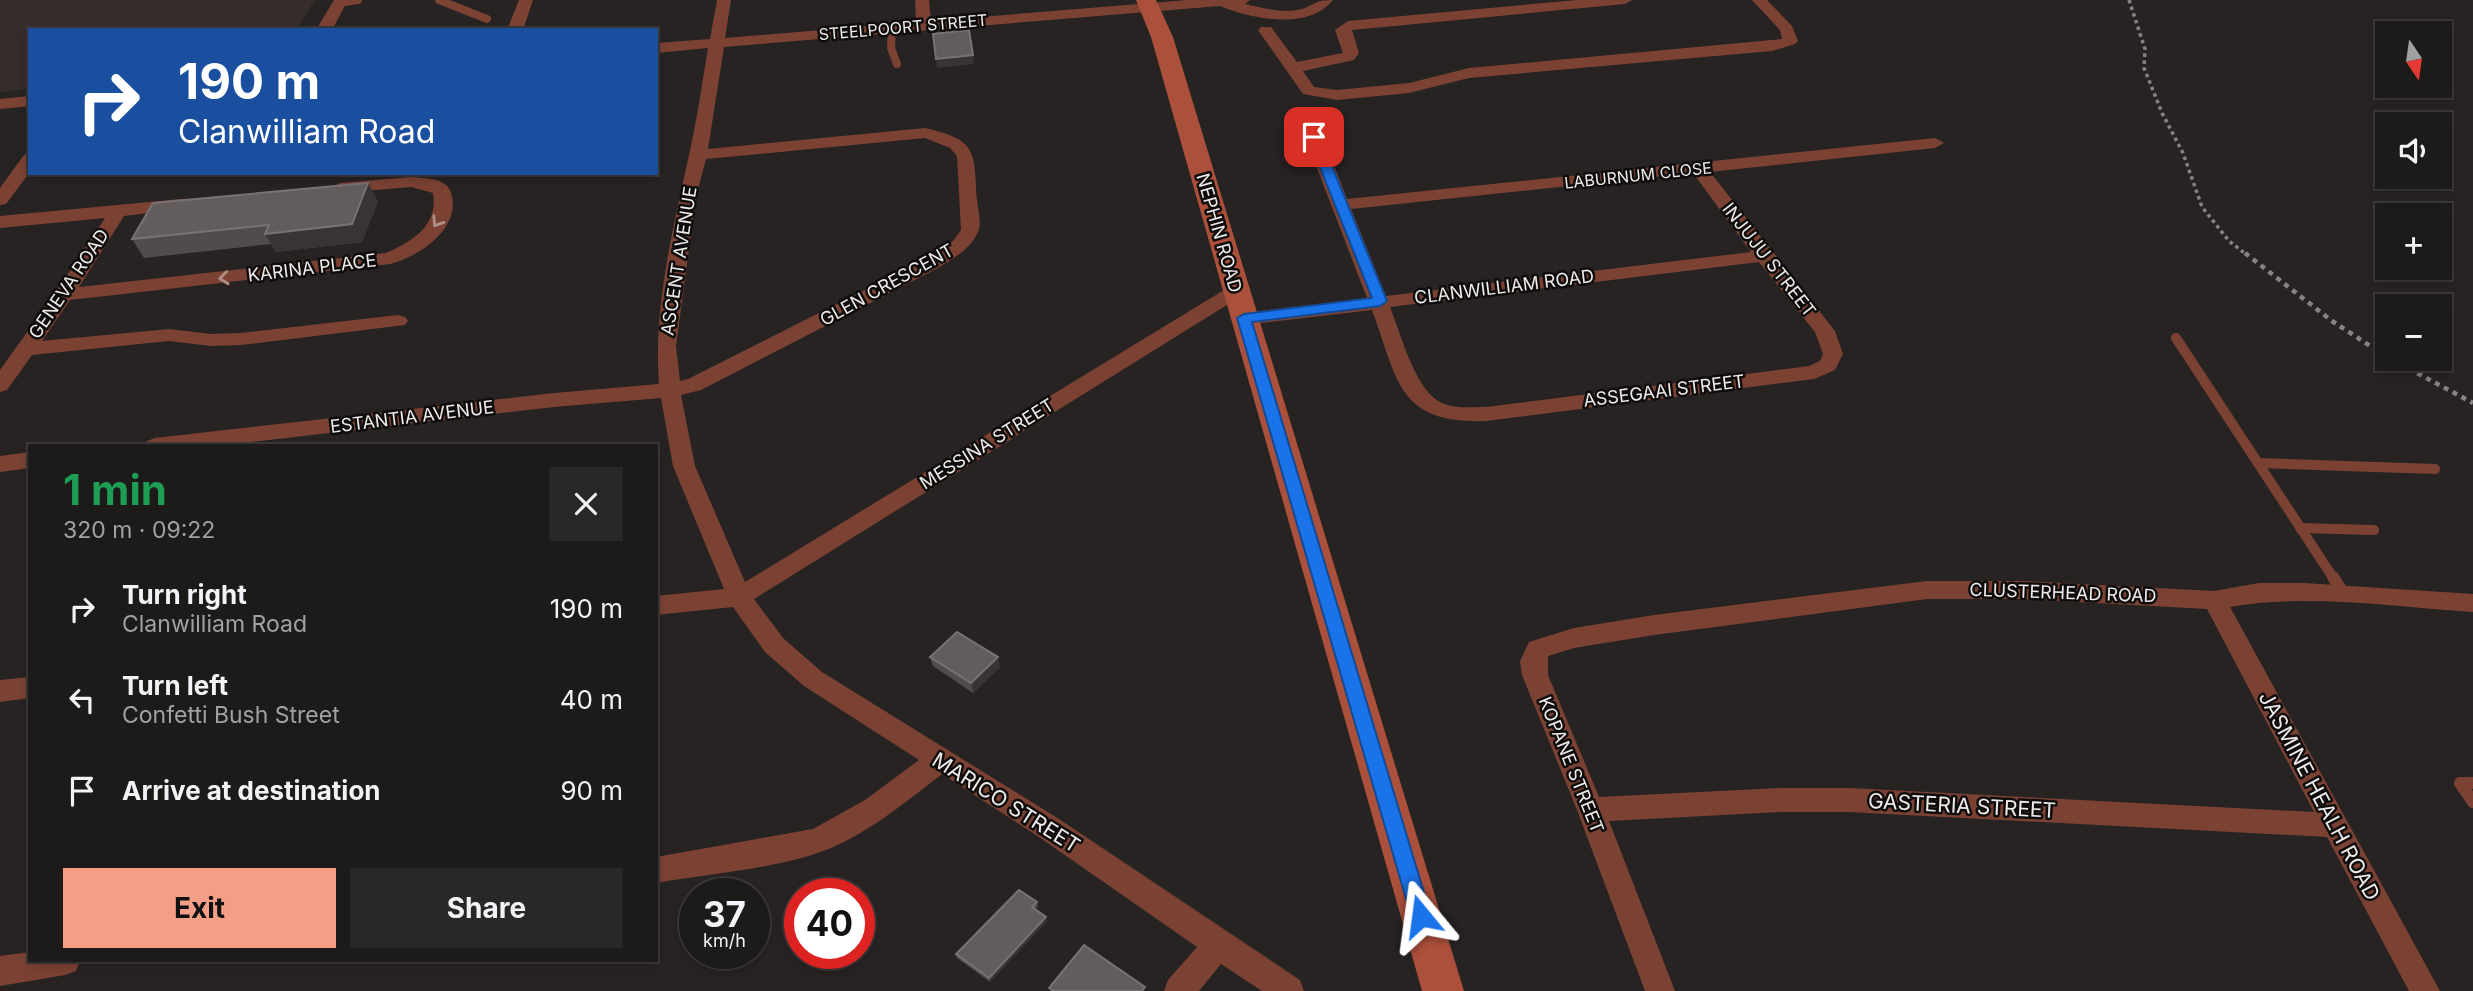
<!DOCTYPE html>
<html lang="en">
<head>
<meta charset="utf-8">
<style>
	:root { --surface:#1d1a1a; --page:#2a2727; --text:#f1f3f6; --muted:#a0a1a2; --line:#3b3839; --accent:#f49e88 }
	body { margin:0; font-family:Inter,sans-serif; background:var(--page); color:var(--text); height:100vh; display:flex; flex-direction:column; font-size:26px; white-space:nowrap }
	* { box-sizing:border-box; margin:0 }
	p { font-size:23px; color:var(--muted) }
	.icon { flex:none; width:38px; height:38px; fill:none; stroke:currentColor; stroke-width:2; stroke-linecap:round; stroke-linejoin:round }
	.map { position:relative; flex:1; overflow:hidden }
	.side { position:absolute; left:28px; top:444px; width:630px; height:518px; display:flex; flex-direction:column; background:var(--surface); border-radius:0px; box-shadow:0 4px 10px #0003,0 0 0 2px var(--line) }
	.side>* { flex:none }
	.top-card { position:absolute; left:28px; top:28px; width:630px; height:147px; border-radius:0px; box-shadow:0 4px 10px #0003,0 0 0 2px var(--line); background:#1a4fa0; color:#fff; overflow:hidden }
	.needle { width:46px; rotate:167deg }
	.buttons { position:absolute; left:2375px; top:21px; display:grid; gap:14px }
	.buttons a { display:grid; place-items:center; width:77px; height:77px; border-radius:0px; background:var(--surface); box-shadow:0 4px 10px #0003,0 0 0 2px var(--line); font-size:35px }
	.speed { position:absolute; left:679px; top:878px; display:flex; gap:14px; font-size:35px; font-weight:700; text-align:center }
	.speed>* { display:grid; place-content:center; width:91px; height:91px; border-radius:50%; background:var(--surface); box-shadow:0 4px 10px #0003,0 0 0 2px var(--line); line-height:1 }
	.speed small { font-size:18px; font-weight:400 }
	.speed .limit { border:10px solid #d22; background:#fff; color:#111 }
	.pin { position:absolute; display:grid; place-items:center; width:60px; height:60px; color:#fff; margin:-30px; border-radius:14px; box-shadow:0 4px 10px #0006 }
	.me { position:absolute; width:77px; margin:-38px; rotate:344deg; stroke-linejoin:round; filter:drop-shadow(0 0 5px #0008) }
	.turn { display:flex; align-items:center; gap:24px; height:147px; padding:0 35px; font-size:32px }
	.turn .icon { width:91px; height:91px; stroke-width:2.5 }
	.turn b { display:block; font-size:49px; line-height:60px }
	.round { display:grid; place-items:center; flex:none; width:74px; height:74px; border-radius:0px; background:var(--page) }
	.head { display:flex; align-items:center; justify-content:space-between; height:119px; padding:0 35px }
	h1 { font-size:42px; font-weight:700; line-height:52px; color:#1e9e55 }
	.button { display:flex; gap:14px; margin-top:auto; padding:14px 35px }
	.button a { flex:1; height:80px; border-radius:0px; background:var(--accent); color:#111; font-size:28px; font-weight:700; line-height:80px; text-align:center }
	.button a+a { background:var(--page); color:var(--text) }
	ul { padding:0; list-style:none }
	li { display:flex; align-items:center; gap:21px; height:91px; padding:0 35px }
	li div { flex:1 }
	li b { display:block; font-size:26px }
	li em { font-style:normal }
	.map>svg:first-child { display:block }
</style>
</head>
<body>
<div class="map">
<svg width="2473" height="991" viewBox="0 0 2473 991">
	<rect width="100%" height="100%" fill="#272322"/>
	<polygon fill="#362c29" points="0,0 315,0 296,30 30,30 30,89 0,92"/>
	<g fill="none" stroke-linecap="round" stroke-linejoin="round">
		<polyline stroke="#878382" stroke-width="3.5" stroke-dasharray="3.5 3.5" stroke-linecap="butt" points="2129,0 2145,49 2144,68 2162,113 2183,153 2202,207 2229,241 2247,255"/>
		<g stroke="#878382" stroke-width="4.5" stroke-dasharray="5 5" stroke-linecap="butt">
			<polyline points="2245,253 2332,321 2387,357"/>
			<polyline points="2391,359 2473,403"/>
		</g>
		<g stroke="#7b4234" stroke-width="8">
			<polyline points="439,0 487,19"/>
			<polyline points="339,3 358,0"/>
			<polyline points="892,28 891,48 897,64"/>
		</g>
		<g stroke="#7b4234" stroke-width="10">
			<polyline points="2176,338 2334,579"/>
			<polyline points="2258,463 2435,469"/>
			<polyline points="2300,528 2374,530"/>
		</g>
		<g stroke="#7b4234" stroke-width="12">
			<polyline points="2333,577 2343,593"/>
			<polyline points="2473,783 2460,783 2473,802"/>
		</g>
		<g fill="#7b4234" fill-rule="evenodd">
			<polygon points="334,0 348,0 332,30 316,30"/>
			<polygon points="519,0 533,0 523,30 507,30"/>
			<path d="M717,0H731L725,38L916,22L915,0H929L931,21L1188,0H1250L1245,4C1263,8 1284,14 1302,9C1317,4 1314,0 1333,0C1308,31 1252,19 1220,6L724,47L708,149L925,128C978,140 974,151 977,200C978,209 982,224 978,232C970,250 953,258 938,268L701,390L681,395L695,466L745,582L1229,287H1243L1246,291L1243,295L754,599L783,638L822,672L1059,819L1300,980L1304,991H1262L1221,964L1199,991H1164L1168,980L1197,947L1039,837L942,774C899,807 857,843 805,857C759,870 703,875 656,883V857L813,829L865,800L919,760L804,686L765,652L733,607L656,615V596L724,589L673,466L661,398L554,407L218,446H144L147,441L155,438L554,393L659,384C653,308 673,229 689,155C697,120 702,84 708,48L656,53V43L710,39ZM925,138L950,148L957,156L961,230L953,241L924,260L688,379L680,381L676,346L696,197L706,159Z"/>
			<polygon points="1577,0 1632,0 1625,4 1352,30 1359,53 1354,60 1303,71 1314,87 1337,90 1409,83 1469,68 1782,39 1780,30 1752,0 1767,0 1792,26 1798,41 1795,44 1772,51 1469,78 1409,93 1337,100 1303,94 1258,30 1261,27 1271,27 1297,62 1343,53 1335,30 1348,21"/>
			<polygon points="30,96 30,106 0,109 0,99"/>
			<path d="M1314,132L1323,137L1347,199L1935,138L1944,143L1935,148L1710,172L1835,331L1843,354L1835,370L1814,379L1486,421C1397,424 1398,380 1372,310L1244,325L1237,323L1234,319L1237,315L1244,313L1367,298L1305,137ZM1693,173L1751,252L1386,296L1351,209ZM1759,262L1815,332L1823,354L1820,361L1809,366L1486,407C1472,407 1455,409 1442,403C1415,391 1401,334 1390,307Z"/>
			<polygon points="30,154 30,172 6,204 0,205 0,188 24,155"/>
			<path d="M411,177C421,178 435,178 443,183C449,186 451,191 452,197C459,230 418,257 390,264L70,300L42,341L169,329L211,334L241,333L398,315L405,317L408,321L405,325L241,345L211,346L169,341L32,355L7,390L0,392V370L56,292L105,218L0,228V216L181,199L187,200L190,204L181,209L124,216L79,287L386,253C412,242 439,225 433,193L411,187L340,193L331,188L340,183Z"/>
			<polygon points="30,452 30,468 0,472 0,456"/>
			<path d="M1927,581H2023L2214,591L2259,583H2304L2473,594V612C2395,607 2307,593 2230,607L2440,991H2409L2327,837L1849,812H1781L1609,821L1675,991H1645L1577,810L1522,675L1520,661L1529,642L1574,628L1654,615ZM1927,599H2023L2207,609L2314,812L1849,788H1781L1599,797L1548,675V656L1574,648L1654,635Z"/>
			<polygon points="30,677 30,698 0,702 0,680"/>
			<polygon points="30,952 30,961 80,961 76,971 65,975 0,986 0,956"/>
		</g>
		<polygon fill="#ab503a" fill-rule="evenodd" points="1136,0 1156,0 1173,37 1464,991 1422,991 1151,37"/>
	</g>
	<g fill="#514c4b">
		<polygon points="378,201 362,242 276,252 271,244 144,258 132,239"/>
		<polygon points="930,657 1000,667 973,693 933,666"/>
		<polygon points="1037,902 1038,907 1035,909 1047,921 990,982 957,958 956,954"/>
	</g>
	<g fill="#393433">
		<polygon points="973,55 974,64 937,68 936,59"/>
		<polygon points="368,183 378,201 362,242 276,252 265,234"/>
		<polygon points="998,657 1000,667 973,693 971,683"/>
		<polygon points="1046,917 1047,921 990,982 989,978"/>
	</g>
	<g fill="#625d5c" stroke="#787372" stroke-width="2">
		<polygon points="969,30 973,55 936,59 933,34"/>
		<polygon points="368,183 352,224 265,234 269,225 132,239 153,203"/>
		<polygon points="957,632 998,657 971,683 930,657"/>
		<polygon points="1019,890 1037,902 1032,907 1046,917 989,978 956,954"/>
		<polygon points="1084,945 1145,987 1142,991 1054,991 1049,988"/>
	</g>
	<defs><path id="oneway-chevron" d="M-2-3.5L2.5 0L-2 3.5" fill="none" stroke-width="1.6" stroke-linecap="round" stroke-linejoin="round" transform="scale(1.75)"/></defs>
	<g stroke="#af8e86">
		<use href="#oneway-chevron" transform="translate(437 222) rotate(123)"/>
		<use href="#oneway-chevron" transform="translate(224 278) rotate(174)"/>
	</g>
	<polygon fill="#1a73e8" stroke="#114b97" stroke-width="2" points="1310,135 1320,137 1387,301 1380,306 1252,322 1431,916 1428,922 1421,925 1414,922 1411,916 1237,318 1244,314 1372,298 1308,137"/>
	<g text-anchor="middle" stroke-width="5" stroke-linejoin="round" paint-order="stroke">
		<g font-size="16" fill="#eeebea" stroke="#0e0d0c">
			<text transform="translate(903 27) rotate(-5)" y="6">STEELPOORT STREET</text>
			<text transform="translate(1638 175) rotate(-6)" y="6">LABURNUM CLOSE</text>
		</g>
		<g font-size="18" fill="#eeebea" stroke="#0e0d0c">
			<text transform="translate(1219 233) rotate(74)" y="6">NEPHIN ROAD</text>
			<text transform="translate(1769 260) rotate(52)" y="6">INJUJU STREET</text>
			<text transform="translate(679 261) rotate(-81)" y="6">ASCENT AVENUE</text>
			<text transform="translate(312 268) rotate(-7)" y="6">KARINA PLACE</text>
			<text transform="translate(69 284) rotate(-56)" y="6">GENEVA ROAD</text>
			<text transform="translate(887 285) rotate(-29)" y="6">GLEN CRESCENT</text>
			<text transform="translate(1504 287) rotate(-7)" y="6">CLANWILLIAM ROAD</text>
			<text transform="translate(1664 391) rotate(-7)" y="6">ASSEGAAI STREET</text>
			<text transform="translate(412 417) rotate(-7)" y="6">ESTANTIA AVENUE</text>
			<text transform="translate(987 444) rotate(-32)" y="6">MESSINA STREET</text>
			<text transform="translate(2063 593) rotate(2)" y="6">CLUSTERHEAD ROAD</text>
			<text transform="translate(1571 765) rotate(68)" y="6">KOPANE STREET</text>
		</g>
		<g font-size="21" fill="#eeebea" stroke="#0e0d0c">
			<text transform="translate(2319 796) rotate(62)" y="7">JASMINE HEALH ROAD</text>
			<text transform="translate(1006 803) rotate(32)" y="7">MARICO STREET</text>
			<text transform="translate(1962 806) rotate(3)" y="7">GASTERIA STREET</text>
		</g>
	</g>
</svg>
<div class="buttons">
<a><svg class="needle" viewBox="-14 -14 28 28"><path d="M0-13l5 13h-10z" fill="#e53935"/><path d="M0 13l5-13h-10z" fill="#a0a1a2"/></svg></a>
<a><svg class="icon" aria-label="sound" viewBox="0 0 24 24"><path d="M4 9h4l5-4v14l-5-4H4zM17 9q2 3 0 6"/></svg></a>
<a>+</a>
<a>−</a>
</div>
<div class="speed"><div>37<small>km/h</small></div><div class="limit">40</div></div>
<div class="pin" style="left:1314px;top:137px;background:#d93025"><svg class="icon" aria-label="arrive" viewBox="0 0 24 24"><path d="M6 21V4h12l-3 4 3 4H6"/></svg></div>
<svg class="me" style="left:1421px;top:916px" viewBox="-20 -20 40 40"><path d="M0-17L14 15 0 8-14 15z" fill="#1a73e8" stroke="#fff" stroke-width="4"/></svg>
<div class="top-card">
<div class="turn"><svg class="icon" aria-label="right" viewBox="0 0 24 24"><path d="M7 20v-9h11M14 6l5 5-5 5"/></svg><div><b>190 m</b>Clanwilliam Road</div></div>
</div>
<section class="side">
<div class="head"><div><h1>1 min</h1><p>320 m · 09:22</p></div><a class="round"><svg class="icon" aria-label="close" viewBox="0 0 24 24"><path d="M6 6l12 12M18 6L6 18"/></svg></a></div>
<ul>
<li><svg class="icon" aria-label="right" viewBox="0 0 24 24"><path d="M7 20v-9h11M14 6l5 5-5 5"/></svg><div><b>Turn right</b><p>Clanwilliam Road</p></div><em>190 m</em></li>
<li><svg class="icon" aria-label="left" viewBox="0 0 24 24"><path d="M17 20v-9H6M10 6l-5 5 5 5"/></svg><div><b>Turn left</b><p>Confetti Bush Street</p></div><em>40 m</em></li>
<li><svg class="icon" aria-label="arrive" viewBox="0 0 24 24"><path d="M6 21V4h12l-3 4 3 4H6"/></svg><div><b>Arrive at destination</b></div><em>90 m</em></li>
</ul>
<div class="button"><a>Exit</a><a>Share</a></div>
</section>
</div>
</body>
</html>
